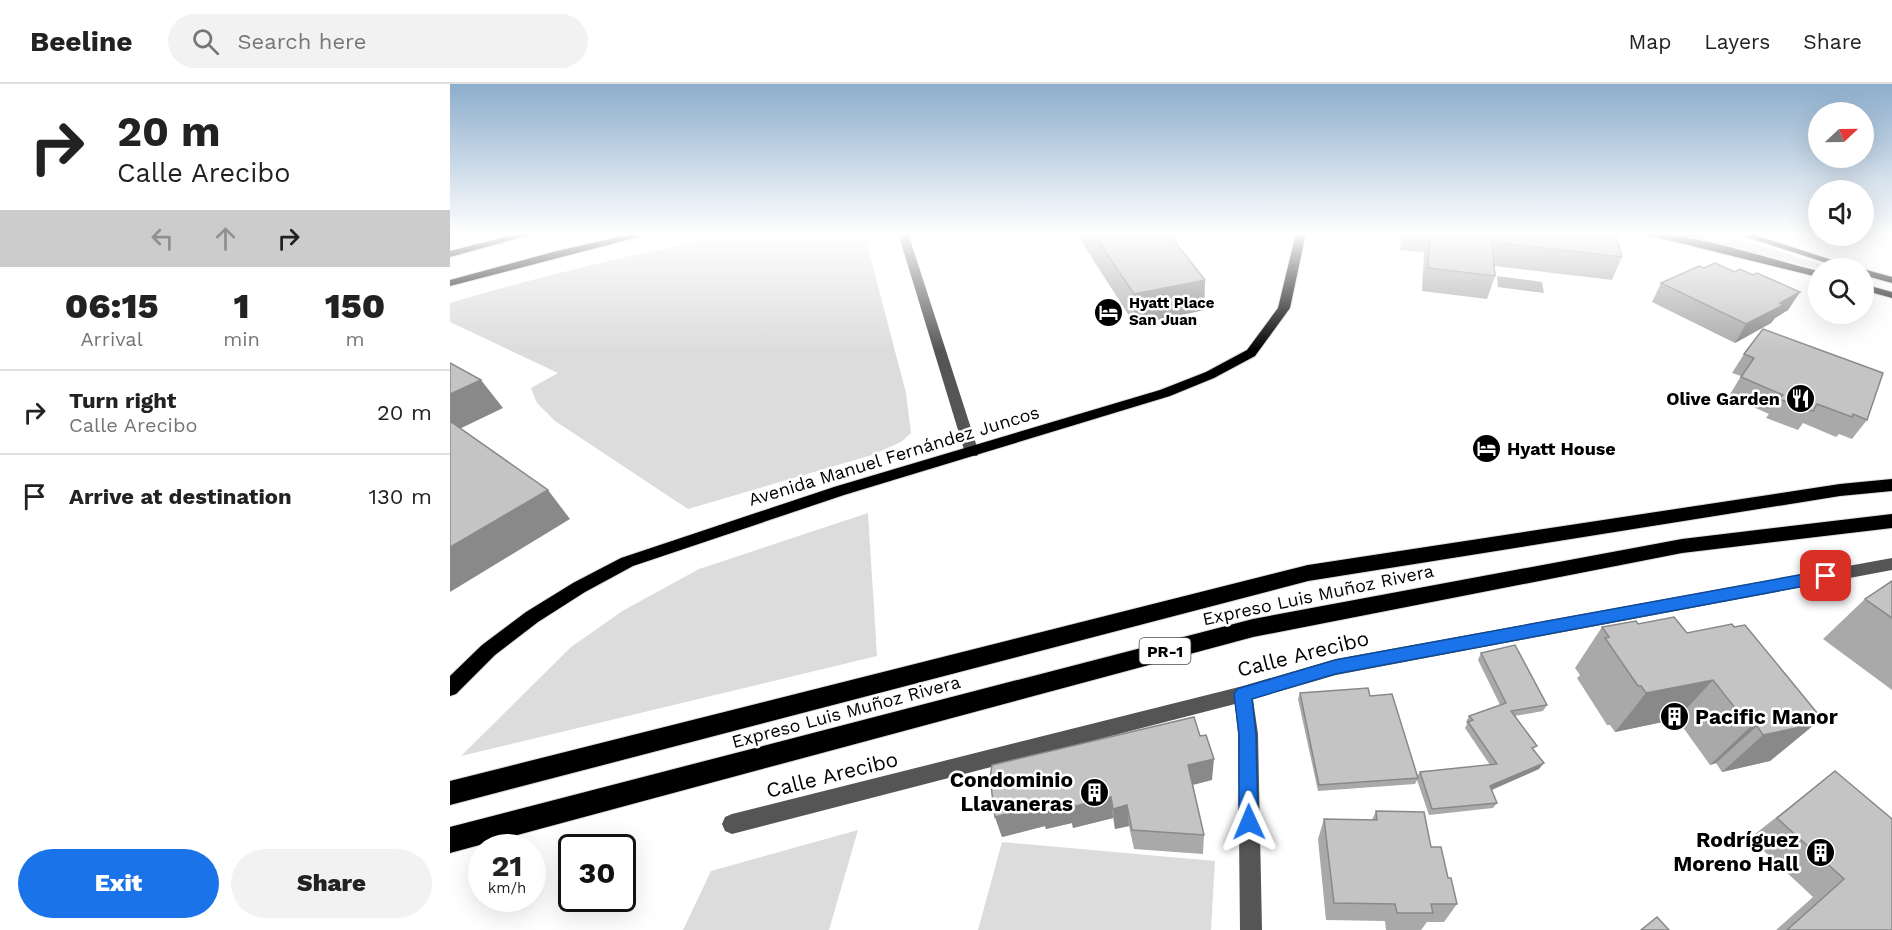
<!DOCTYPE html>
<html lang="en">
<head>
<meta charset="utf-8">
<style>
	:root { --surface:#fff; --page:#f2f2f2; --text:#222; --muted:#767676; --line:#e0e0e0; --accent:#1a73e8 }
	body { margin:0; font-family:"Work Sans",sans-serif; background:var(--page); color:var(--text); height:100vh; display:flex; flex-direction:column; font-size:22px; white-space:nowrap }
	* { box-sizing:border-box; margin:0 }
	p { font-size:20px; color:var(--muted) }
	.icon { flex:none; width:33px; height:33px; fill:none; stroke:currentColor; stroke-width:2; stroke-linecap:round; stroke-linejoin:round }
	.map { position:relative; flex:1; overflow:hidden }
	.side { display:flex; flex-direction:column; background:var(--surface); width:450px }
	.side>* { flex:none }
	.guide { background:#fff; color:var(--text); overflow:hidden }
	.needle { width:39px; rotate:68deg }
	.controls { position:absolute; left:1358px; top:18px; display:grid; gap:12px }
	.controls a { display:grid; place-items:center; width:66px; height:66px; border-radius:50%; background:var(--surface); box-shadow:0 6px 24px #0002; font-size:30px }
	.speed { position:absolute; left:18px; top:750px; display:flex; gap:12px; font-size:30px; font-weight:700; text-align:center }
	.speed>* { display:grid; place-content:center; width:78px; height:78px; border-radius:50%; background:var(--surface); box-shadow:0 6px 24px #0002; line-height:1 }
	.speed small { font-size:15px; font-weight:400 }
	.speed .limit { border:3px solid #111; border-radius:9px; background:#fff; color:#111 }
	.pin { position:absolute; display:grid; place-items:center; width:51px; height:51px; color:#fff; margin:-26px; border-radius:12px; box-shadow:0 3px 9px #0006 }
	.me { position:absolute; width:66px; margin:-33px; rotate:359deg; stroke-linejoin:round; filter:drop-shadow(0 0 4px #0008) }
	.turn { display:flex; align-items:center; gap:21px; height:126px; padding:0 18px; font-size:27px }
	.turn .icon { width:78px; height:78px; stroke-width:2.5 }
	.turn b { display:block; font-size:42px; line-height:51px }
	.lanes { display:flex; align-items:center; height:57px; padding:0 18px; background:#0003; justify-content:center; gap:30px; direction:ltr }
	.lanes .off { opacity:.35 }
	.eta { display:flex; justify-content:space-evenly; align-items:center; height:102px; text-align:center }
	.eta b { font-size:36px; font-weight:800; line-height:42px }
	.action { display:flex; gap:12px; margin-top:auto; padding:12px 18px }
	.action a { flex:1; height:69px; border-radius:36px; background:var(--accent); color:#fff; font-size:24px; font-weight:800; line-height:69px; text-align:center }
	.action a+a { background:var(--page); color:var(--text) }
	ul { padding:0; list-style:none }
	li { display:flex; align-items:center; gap:18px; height:84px; padding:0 18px; border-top:2px solid var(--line) }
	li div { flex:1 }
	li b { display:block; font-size:22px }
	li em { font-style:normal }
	header { display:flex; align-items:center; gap:36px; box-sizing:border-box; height:84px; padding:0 30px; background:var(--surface); border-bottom:2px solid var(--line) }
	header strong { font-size:28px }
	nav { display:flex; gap:33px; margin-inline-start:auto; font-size:21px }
	.search { width:420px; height:54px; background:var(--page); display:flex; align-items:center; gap:15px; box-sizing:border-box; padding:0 21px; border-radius:33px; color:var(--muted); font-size:22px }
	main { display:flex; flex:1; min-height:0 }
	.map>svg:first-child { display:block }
</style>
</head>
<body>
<header>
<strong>Beeline</strong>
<div class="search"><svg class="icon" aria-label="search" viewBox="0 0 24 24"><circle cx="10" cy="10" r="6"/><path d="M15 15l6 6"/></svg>Search here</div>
<nav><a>Map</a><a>Layers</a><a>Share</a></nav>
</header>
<main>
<section class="side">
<div class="guide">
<div class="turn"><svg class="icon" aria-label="right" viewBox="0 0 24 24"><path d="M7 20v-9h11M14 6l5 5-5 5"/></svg><div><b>20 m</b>Calle Arecibo</div></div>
<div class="lanes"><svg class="icon off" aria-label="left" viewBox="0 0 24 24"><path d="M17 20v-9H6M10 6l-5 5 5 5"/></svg><svg class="icon off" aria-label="ahead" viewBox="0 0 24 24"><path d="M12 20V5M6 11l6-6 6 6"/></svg><svg class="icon" aria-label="right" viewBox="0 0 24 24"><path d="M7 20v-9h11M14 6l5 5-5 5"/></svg></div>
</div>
<div class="eta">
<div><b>06:15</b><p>Arrival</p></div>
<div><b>1</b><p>min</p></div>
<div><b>150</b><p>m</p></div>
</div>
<ul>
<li><svg class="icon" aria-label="right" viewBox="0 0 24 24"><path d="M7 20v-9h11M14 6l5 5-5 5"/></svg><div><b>Turn right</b><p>Calle Arecibo</p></div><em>20 m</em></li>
<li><svg class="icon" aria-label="arrive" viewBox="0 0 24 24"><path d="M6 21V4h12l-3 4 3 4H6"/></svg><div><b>Arrive at destination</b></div><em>130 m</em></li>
</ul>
<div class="action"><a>Exit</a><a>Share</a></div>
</section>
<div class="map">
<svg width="1442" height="846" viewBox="0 0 1442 846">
	<rect width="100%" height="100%" fill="#fff"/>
	<g fill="#dcdcdc">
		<path d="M305,149H414L456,309L461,349L451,358L422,371L238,425L105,337L87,319L81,304L108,289L0,238V219C100,190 201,164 305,149Z"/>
		<polygon points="1221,149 1267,149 1386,184 1368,185"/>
		<polygon points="418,429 427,572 11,672 121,563 174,526 249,485"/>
		<polygon points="408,746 379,846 233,846 261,787"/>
		<polygon points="552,758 765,777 761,846 528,846"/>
	</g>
	<polygon fill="#a3a3a3" points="1047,192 1092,198 1094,209 1048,203"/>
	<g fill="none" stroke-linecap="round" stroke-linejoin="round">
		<defs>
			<g id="major">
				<polygon points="71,149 87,149 0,173 0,167"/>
				<polygon points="186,149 204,149 0,202 0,196 107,167"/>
				<polygon points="846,149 856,149 840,224 805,272 764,294 720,312 394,411 183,482 135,508 88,538 45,571 6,610 0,612 0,592 32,561 76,528 123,499 171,474 384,403 710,306 756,288 797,266 828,224"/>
				<path d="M1189,149C1242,148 1315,174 1368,187V193Z"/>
				<polygon points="1284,149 1299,149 1406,184 1392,184"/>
				<polygon points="1413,185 1442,193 1442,199 1413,191"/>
				<polygon points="1413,200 1442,208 1442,214 1413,206"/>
			</g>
			<g id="highway">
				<polygon points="1442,395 1442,407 1390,412 858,497 0,721 0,697 858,481 1390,400"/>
				<polygon points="1442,430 1442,444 1232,469 803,553 0,769 0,743 803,535 1232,455"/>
			</g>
		</defs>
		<use href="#major" stroke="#dbdbdb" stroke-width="2"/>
		<use href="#highway" stroke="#dbdbdb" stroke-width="2"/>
		<g fill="#555" fill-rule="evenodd">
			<polygon points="448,149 458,149 529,369 527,372 517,372 515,369"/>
			<polygon points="1442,474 1442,486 886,591 803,615 808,650 812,846 790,846 788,650 785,620 282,750 275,747 272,740 275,733 282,730 793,602 886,575"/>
		</g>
		<use href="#major" fill="#000" fill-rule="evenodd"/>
		<use href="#highway" fill="#000" fill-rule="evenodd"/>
	</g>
	<g fill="#a9a9a9">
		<polygon points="626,149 727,149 726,159 755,196 754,226 685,241"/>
		<polygon points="952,149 1165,149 1172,173 1162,196 1044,182 1045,192 1037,215 972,207 974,168 950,166"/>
		<polygon points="1254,184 1285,188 1303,191 1350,208 1338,226 1325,234 1321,239 1285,259 1202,218 1211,199"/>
		<polygon points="1313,245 1417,336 1402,355 1389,350 1386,353 1353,339 1348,346 1316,334 1319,330 1279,312 1291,292 1282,289 1294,270"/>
		<polygon points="1442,497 1442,606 1373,555 1415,515"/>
		<polygon points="1188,540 1237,549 1368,630 1360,636 1365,640 1320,677 1272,688 1266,679 1260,681 1227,635 1165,648 1160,641 1157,641 1127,594 1130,591 1125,584 1152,543"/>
		<polygon points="1031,569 1097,621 1093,627 1065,632 1084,666 1089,685 1042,706 1047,719 1043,724 979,731 967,696 965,700 868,707 848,615 850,609 920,612 967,692 970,688 1040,681 1015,644 1017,640 1016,638 1019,632 1050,621 1028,576"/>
		<polygon points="1385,687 1442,846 1326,846 1363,813 1300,754"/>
		<polygon points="762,696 743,701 754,751 753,770 684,765 679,742 665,745 663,734 623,744 622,739 596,745 595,742 552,753 545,733"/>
		<polygon points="926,727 981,763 998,794 1007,820 994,838 977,838 971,846 936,846 935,837 876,836 868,755 874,735 922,736"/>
	</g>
	<g fill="#898989">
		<polygon points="709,149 727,149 726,163"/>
		<polygon points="755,196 754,226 685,241 684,210"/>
		<polygon points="1350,208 1338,226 1325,234 1321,239 1285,259 1296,240 1330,219"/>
		<polygon points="31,296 53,324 1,349 0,348 0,310"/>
		<polygon points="98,406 120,435 0,508 0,463"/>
		<polygon points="1263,596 1227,635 1165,648 1196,609"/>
		<polygon points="1365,640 1320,677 1272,688 1313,651"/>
		<polygon points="1307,642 1266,679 1260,681 1300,643"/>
		<polygon points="764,675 762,696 737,702 738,681"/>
		<polygon points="1094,679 1089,685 1036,708 1040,702"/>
		<polygon points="661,713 663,734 623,744 622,739 596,745 595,742 552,753 545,733 590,721"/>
		<polygon points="677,721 679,742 665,745 663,725"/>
	</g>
	<g fill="#c4c4c4" stroke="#898989" stroke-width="1.5">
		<polygon points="643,149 718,149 755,196 684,210"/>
		<polygon points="980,149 1165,149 1172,173 1042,158 1045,192 978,184"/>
		<polygon points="1265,179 1285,188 1290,185 1303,191 1307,189 1350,208 1330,219 1333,221 1296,240 1211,199 1249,182 1254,184"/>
		<polygon points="1313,245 1433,289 1417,336 1403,330 1402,333 1367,320 1363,327 1329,315 1333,311 1291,293 1304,274 1294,270"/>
		<polygon points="0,279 31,296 0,310"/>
		<polygon points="0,337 98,406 0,463"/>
		<polygon points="1442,497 1442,534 1415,515"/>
		<polygon points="1224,533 1237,549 1282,540 1284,543 1295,541 1368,630 1355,632 1365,640 1313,651 1307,642 1300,643 1263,596 1196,609 1191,602 1188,602 1155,554 1159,553 1152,543 1186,537 1188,540"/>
		<polygon points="1065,561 1097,621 1061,627 1087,662 1082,664 1094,679 1040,702 1047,719 982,725 970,688 1047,680 1018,638 1023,636 1019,632 1056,619 1031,569"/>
		<polygon points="918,604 920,612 942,610 968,694 869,701 850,609"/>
		<polygon points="744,633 750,652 756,651 764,675 738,681 754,751 682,746 677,721 663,725 661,713 618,724 618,718 590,725 590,721 545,733 540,694 542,681"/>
		<polygon points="1385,687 1442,735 1442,846 1337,846 1394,795 1327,734"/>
		<polygon points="926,727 974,728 981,763 991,763 998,794 1001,794 1007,820 981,820 983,829 947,829 945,820 884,819 874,735 927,736"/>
		<polygon points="1207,833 1219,846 1191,846"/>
	</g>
	<linearGradient id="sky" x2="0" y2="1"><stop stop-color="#8cadcc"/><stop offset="0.56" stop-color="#fff"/><stop offset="1" stop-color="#fff" stop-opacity="0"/></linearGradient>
	<rect width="1442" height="267" fill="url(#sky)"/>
	<polygon fill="#1a73e8" stroke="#114b97" stroke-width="1.5" points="1376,486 1381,488 1383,492 1381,496 1376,498 885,590 802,615 806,650 808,738 805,745 799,748 792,745 789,738 789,650 784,610 787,605 885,576"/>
	<defs>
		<symbol id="hotel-disc" viewBox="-11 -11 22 22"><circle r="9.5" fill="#000" stroke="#fff"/><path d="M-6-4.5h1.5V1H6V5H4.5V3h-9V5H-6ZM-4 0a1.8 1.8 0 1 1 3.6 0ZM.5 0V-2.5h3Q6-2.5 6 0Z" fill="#fff"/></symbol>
		<symbol id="restaurant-disc" viewBox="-11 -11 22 22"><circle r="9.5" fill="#000" stroke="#fff"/><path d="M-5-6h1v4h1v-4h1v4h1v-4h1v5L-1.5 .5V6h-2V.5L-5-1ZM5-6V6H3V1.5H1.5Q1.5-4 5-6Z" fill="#fff"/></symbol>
		<symbol id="building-disc" viewBox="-11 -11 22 22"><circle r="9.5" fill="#000" stroke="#fff"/><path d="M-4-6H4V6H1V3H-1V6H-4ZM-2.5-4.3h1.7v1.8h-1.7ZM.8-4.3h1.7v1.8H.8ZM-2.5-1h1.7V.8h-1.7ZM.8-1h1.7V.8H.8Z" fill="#fff"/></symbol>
	</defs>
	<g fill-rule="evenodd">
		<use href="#hotel-disc" x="642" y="212" width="33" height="33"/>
		<use href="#restaurant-disc" x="1334" y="298" width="33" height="33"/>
		<use href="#hotel-disc" x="1020" y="348" width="33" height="33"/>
		<use href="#building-disc" x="1208" y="616" width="33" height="33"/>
		<use href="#building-disc" x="628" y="692" width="33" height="33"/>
		<use href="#building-disc" x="1354" y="752" width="33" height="33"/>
	</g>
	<g text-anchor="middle" stroke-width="5" stroke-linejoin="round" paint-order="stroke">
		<g font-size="15" font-weight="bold" fill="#000" stroke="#fff" text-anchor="start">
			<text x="679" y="224">Hyatt Place<tspan x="679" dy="17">San Juan</tspan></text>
		</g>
		<rect fill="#fff" stroke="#4c4c4c" stroke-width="1.5" x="689.5" y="554" width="51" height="26" rx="4.5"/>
		<g font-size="16" font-weight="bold" fill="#000">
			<text x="715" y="573">PR-1</text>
		</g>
		<g font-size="18" font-weight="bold" fill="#000" stroke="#fff" text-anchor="end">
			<text x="1330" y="321">Olive Garden</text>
			<text x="1057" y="371" text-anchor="start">Hyatt House</text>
		</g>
		<g font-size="18" fill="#000" stroke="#fff">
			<text transform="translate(444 372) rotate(-17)" y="6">Avenida Manuel Fernández Juncos</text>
			<text transform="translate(868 511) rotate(-12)" y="6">Expreso Luis Muñoz Rivera</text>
			<text transform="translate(396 628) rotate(-15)" y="6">Expreso Luis Muñoz Rivera</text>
		</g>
		<g font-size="21" fill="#000" stroke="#fff">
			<text transform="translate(853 570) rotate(-14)" y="7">Calle Arecibo</text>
			<text transform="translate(382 691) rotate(-14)" y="7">Calle Arecibo</text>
		</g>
		<g font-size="21" font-weight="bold" fill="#000" stroke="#fff" text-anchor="end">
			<text x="1245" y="640" text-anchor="start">Pacific Manor</text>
			<text x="623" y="703">Condominio<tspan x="623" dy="24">Llavaneras</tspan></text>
			<text x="1349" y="763">Rodríguez<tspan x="1349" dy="24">Moreno Hall</tspan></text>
		</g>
	</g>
</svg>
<div class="controls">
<a><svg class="needle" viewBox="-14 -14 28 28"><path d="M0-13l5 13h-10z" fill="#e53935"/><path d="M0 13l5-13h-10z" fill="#767676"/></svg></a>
<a><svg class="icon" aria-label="sound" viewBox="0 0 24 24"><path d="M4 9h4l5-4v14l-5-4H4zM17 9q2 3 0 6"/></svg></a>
<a><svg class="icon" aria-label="search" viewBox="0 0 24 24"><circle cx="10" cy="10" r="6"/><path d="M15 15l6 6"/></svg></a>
</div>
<div class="speed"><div>21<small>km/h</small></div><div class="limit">30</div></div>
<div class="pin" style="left:1376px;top:492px;background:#d93025"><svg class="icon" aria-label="arrive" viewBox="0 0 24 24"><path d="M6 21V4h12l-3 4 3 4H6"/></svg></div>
<svg class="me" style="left:799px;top:738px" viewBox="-20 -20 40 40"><path d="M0-17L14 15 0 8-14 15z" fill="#1a73e8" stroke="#fff" stroke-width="4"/></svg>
</div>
</main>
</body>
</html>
